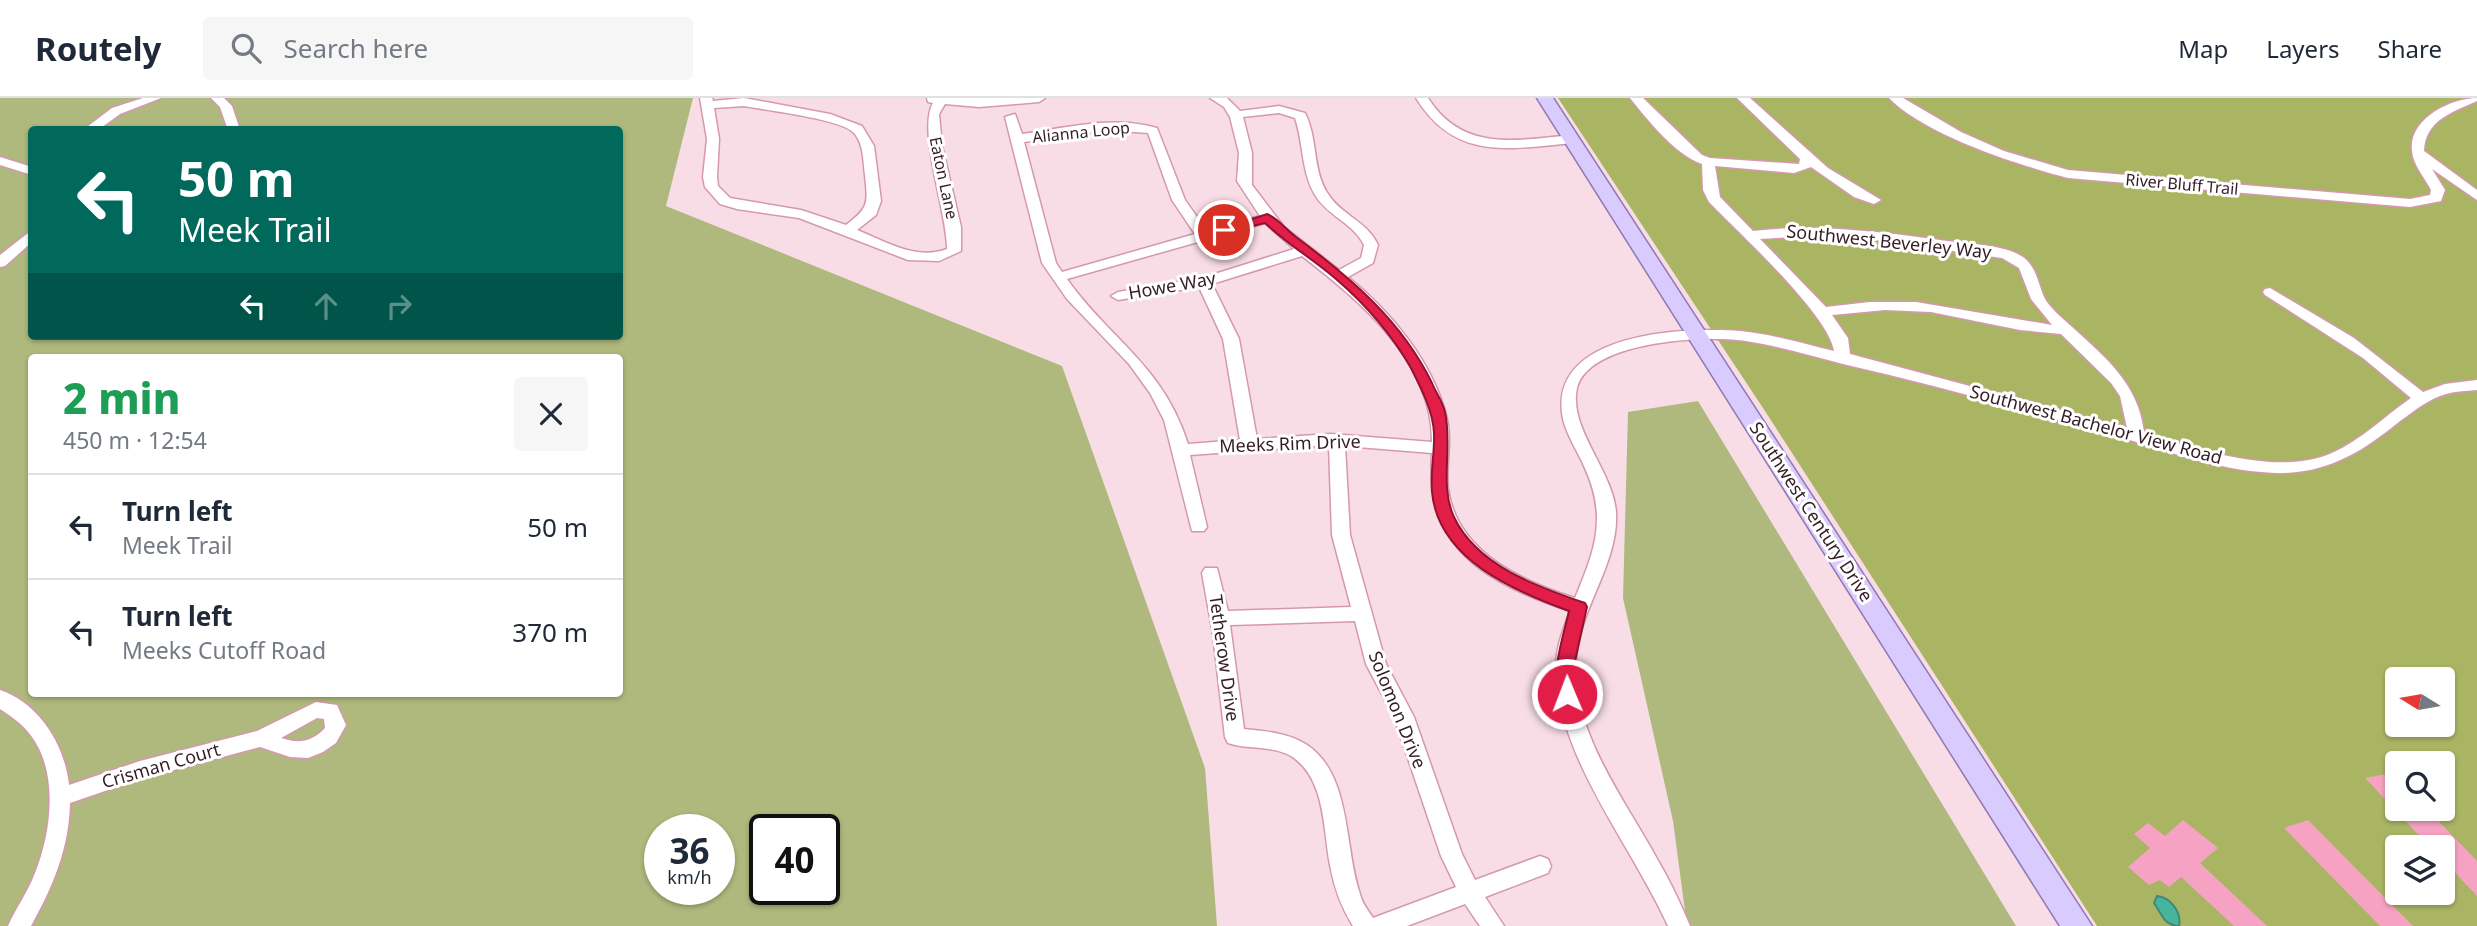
<!DOCTYPE html>
<html lang="en">
<head>
<meta charset="utf-8">
<style>
	:root { --surface:#fff; --page:#f6f6f7; --text:#1f2937; --muted:#747a83; --line:#e0e1e3 }
	body { margin:0; font-family:"Noto Sans",sans-serif; background:var(--page); color:var(--text); height:100vh; display:flex; flex-direction:column; font-size:26px; white-space:nowrap }
	* { box-sizing:border-box; margin:0 }
	p { font-size:23px; color:var(--muted) }
	.icon { flex:none; width:38px; height:38px; fill:none; stroke:currentColor; stroke-width:2; stroke-linecap:round; stroke-linejoin:round }
	.map { position:relative; flex:1; overflow:hidden }
	.panel { position:absolute; left:28px; top:256px; width:595px; height:343px; display:flex; flex-direction:column; background:var(--surface); border-radius:7px; box-shadow:0 2px 5px #0004 }
	.panel>* { flex:none }
	.guide { position:absolute; left:28px; top:28px; width:595px; height:214px; border-radius:7px; box-shadow:0 2px 5px #0004; background:#00695c; color:#fff; overflow:hidden }
	.needle { width:46px; rotate:281deg }
	.fabs { position:absolute; left:2385px; top:569px; display:grid; gap:14px }
	.fabs a { display:grid; place-items:center; width:70px; height:70px; border-radius:7px; background:var(--surface); box-shadow:0 2px 5px #0004; font-size:35px }
	.speed { position:absolute; left:644px; top:716px; display:flex; gap:14px; font-size:35px; font-weight:700; text-align:center }
	.speed>* { display:grid; place-content:center; width:91px; height:91px; border-radius:50%; background:var(--surface); box-shadow:0 2px 5px #0004; line-height:1 }
	.speed small { font-size:18px; font-weight:400 }
	.speed .limit { border:4px solid #111; border-radius:10px; background:#fff; color:#111 }
	.pin { position:absolute; display:grid; place-items:center; width:60px; height:60px; color:#fff; margin:-30px; border:4px solid #fff; border-radius:50%; box-shadow:0 2px 7px #0007 }
	.me { position:absolute; width:77px; margin:-38px; rotate:359deg; stroke-linejoin:round; filter:drop-shadow(0 0 5px #0008) }
	.turn { display:flex; align-items:center; gap:24px; height:147px; padding:0 35px; font-size:32px }
	.turn .icon { width:91px; height:91px; stroke-width:2.5 }
	.turn b { display:block; font-size:49px; line-height:60px }
	.lanes { display:flex; align-items:center; height:66px; padding:0 35px; background:#0003; justify-content:center; gap:35px; direction:ltr }
	.lanes .off { opacity:.35 }
	.round { display:grid; place-items:center; flex:none; width:74px; height:74px; border-radius:7px; background:var(--page) }
	.summary { display:flex; align-items:center; justify-content:space-between; height:119px; padding:0 35px }
	h1 { font-size:42px; font-weight:800; line-height:52px; color:#1e9e55 }
	ul { padding:0; list-style:none }
	li { display:flex; align-items:center; gap:21px; height:105px; padding:0 35px; border-top:2px solid var(--line) }
	li div { flex:1 }
	li b { display:block; font-size:26px }
	li em { font-style:normal }
	header { display:flex; align-items:center; gap:42px; box-sizing:border-box; height:98px; padding:0 35px; background:var(--surface); border-bottom:2px solid var(--line) }
	header strong { font-size:33px }
	nav { display:flex; gap:38px; margin-inline-start:auto; font-size:24px }
	.search { width:490px; height:63px; background:var(--page); display:flex; align-items:center; gap:18px; box-sizing:border-box; padding:0 24px; border-radius:7px; color:var(--muted); font-size:26px }
	.map>svg:first-child { display:block }
</style>
</head>
<body>
<header>
<strong>Routely</strong>
<div class="search"><svg class="icon" aria-label="search" viewBox="0 0 24 24"><circle cx="10" cy="10" r="6"/><path d="M15 15l6 6"/></svg>Search here</div>
<nav><a>Map</a><a>Layers</a><a>Share</a></nav>
</header>
<div class="map">
<svg width="2477" height="828" viewBox="0 0 2477 828">
	<rect width="100%" height="100%" fill="#f8dde6"/>
	<g fill="#afb97d" fill-rule="evenodd">
		<path d="M0,0H693L666,108L1062,268L1205,670L1217,828H0ZM32,32H620V238H32ZM32,259H620V595H32ZM660,732H719V791H660ZM765,732H824V791H765Z"/>
		<polygon points="1698,303 2016,828 1687,828 1673,723 1623,500 1628,314"/>
	</g>
	<path fill="#aab564" fill-rule="evenodd" d="M1558,0H2477V828H2097L1763,310ZM2398,581H2443V626H2398ZM2398,665H2443V710H2398ZM2398,749H2443V794H2398Z"/>
	<path fill="#47b59c" stroke="#428779" stroke-width="2" d="M2157,798C2170,799 2182,814 2179,828C2164,828 2162,816 2154,805Z"/>
	<g fill="#f6a2c2">
		<polygon points="2392,675 2398,681 2398,710 2426,710 2477,763 2477,798 2443,762 2443,749 2430,749 2365,680"/>
		<polygon points="2183,722 2218,750 2200,765 2267,828 2234,828 2181,779 2169,789 2160,782 2149,787 2128,769 2150,750 2134,736 2148,725 2165,738"/>
		<polygon points="2308,722 2413,828 2380,828 2284,730"/>
	</g>
	<g fill="none" stroke-linecap="round" stroke-linejoin="round">
		<defs>
			<g id="minor">
				<polygon points="143,0 161,0 120,16 98,32 83,32 112,10"/>
				<polygon points="211,0 224,0 232,8 240,32 228,32 220,9"/>
				<path d="M700,0H712L713,3L744,0L830,16L862,28L874,48L881,103L876,117L857,132C885,143 916,163 947,151C947,113 917,33 933,5L928,4L927,0H1045L1039,4L979,9L945,6L939,16L942,48L961,129V153L939,163L908,162L799,120L737,111L720,106L705,89L703,79L707,41ZM744,8C766,12 842,21 854,35C864,46 863,63 865,77C868,106 869,109 846,127L801,112L730,100L718,88L717,79L719,41L714,10Z"/>
				<path d="M1210,0H1227L1240,13L1279,8L1305,15C1318,40 1312,72 1328,96C1341,117 1367,123 1378,147L1373,165L1348,179C1391,214 1432,263 1446,317C1453,342 1445,366 1448,391C1457,454 1521,483 1575,500C1595,452 1608,419 1584,368C1577,352 1564,333 1562,315C1552,234 1685,229 1740,233C1772,236 1804,246 1834,253C1829,217 1738,134 1709,104L1703,92L1702,66C1674,56 1648,22 1630,0H1643L1702,57L1710,60L1799,66L1800,61L1737,0H1750L1828,70L1881,102L1874,106L1854,99L1811,69L1794,75L1715,68L1720,99L1753,133C1821,125 1888,135 1955,144C1977,147 2004,147 2023,159C2037,169 2038,187 2045,201C2051,211 2062,220 2071,228C2105,259 2139,286 2144,335C2198,351 2278,379 2332,355C2361,342 2385,318 2411,300L2363,260L2265,197L2263,194L2265,191L2270,190L2354,240L2423,294L2445,286L2477,282V292C2467,293 2456,293 2446,296C2430,300 2414,313 2400,323C2362,354 2327,376 2276,375C2214,373 2155,348 2096,332C2012,309 1927,285 1843,266C1812,258 1779,248 1746,243C1708,237 1589,242 1577,290C1568,330 1613,373 1616,414C1619,466 1579,510 1576,562C1572,634 1623,699 1656,759C1669,781 1680,804 1690,828H1668C1632,747 1554,656 1556,565C1557,547 1564,529 1570,513C1487,485 1425,452 1432,355L1345,348L1350,437L1386,566L1414,619L1462,756L1475,782L1540,758L1548,761L1551,768L1548,775L1485,799L1504,828H1480L1465,806L1407,828H1353C1341,809 1334,789 1330,767C1323,732 1326,680 1291,658C1272,647 1248,652 1228,645L1225,639L1213,536L1202,475L1205,470H1217L1228,513L1351,509L1332,437L1329,347L1190,357L1207,429L1204,433H1192L1164,322L1150,295L1129,266L1067,201L1042,165L1005,19L1015,16L1022,36C1066,30 1114,17 1157,30L1185,102L1207,133L1260,118L1237,83L1239,55L1230,19L1224,9ZM1279,15L1295,20C1304,46 1301,77 1317,100C1330,119 1354,126 1364,147L1361,160L1339,172L1284,129L1252,87V55L1243,19ZM1108,32L1148,35L1172,102L1195,136L1062,174L1056,165L1024,44ZM1265,125L1294,151L1202,180L1118,194L1111,198L1118,202L1199,189L1223,241L1240,342L1188,346C1163,267 1111,243 1067,181ZM1808,138L1869,141L2002,160L2019,170L2031,201L2052,227L1916,204H1870L1826,209L1760,141ZM1302,158C1360,203 1433,263 1432,344L1331,336L1257,341L1239,241L1212,186ZM1885,212L1931,214L2020,232L2061,236L2111,285L2120,298L2127,330L1850,256L1848,240L1832,217ZM1355,523L1366,566L1394,619L1441,758L1456,789L1373,820C1368,812 1362,805 1360,796C1344,750 1352,677 1307,647C1289,635 1265,633 1244,631L1230,527Z"/>
				<path d="M1416,0H1428C1463,55 1517,42 1573,37L1579,41L1573,45C1508,51 1455,63 1416,0Z"/>
				<path d="M1889,0H1903L1961,34L2004,53L2068,72L2410,101L2430,97L2431,92C2425,80 2413,67 2412,53C2408,21 2451,0 2477,0V3C2453,14 2425,22 2424,53L2477,92V102L2432,71L2445,92L2441,103L2410,109L2068,80C2018,67 1925,37 1889,0Z"/>
				<polygon points="0,59 32,69 32,77 0,67"/>
				<polygon points="32,132 32,144 5,168 0,169 0,157"/>
				<path d="M0,592C39,605 65,647 69,687L140,663L257,633L316,604L337,607L346,627L336,645L323,654L308,660L290,659L260,649L140,681L70,705C69,751 53,788 31,828H8C16,810 28,794 35,775C51,736 59,676 32,639C24,627 12,619 0,611ZM317,620L324,621L325,630C312,644 298,646 281,640Z"/>
			</g>
			<polygon id="major" points="1537,0 1553,0 2092,828 2060,828"/>
		</defs>
		<use href="#minor" stroke="#d698af" stroke-width="3"/>
		<use href="#major" stroke="#8f78b2" stroke-width="3"/>
		<use href="#minor" fill="#fff" fill-rule="evenodd"/>
		<use href="#major" fill="#d9cbfe" fill-rule="evenodd"/>
	</g>
	<path fill="#e11d48" stroke="#92132f" stroke-width="2" d="M1267,116C1278,120 1286,132 1296,139C1351,180 1402,223 1432,285C1436,295 1443,304 1445,314C1453,349 1439,387 1454,419C1477,468 1538,489 1585,505L1587,509L1575,563L1576,596L1573,601H1560C1549,579 1564,536 1569,513C1514,493 1438,461 1432,394C1430,374 1435,354 1434,335C1433,313 1421,290 1411,270C1392,237 1365,206 1336,181C1313,161 1287,146 1265,125L1224,135L1218,132Z"/>
	<g text-anchor="middle" stroke-width="6" stroke-linejoin="round" paint-order="stroke">
		<g font-size="16" fill="#351d26" stroke="#fff">
			<text transform="translate(1081 34) rotate(-6)" y="6">Alianna Loop</text>
			<text transform="translate(944 80) rotate(78)" y="6">Eaton Lane</text>
			<text transform="translate(2182 86) rotate(5)" y="6">River Bluff Trail</text>
		</g>
		<g font-size="18" fill="#351d26" stroke="#fff">
			<text transform="translate(1889 144) rotate(6)" y="6">Southwest Beverley Way</text>
			<text transform="translate(1172 188) rotate(-10)" y="6">Howe Way</text>
			<text transform="translate(2096 327) rotate(15)" y="6">Southwest Bachelor View Road</text>
			<text transform="translate(1290 346) rotate(-2)" y="6">Meeks Rim Drive</text>
			<text transform="translate(1811 414) rotate(57)" y="6">Southwest Century Drive</text>
			<text transform="translate(1224 560) rotate(82)" y="6">Tetherow Drive</text>
			<text transform="translate(1397 612) rotate(68)" y="6">Solomon Drive</text>
			<text transform="translate(161 668) rotate(-16)" y="6">Crisman Court</text>
		</g>
	</g>
</svg>
<div class="fabs">
<a><svg class="needle" viewBox="-14 -14 28 28"><path d="M0-13l5 13h-10z" fill="#e53935"/><path d="M0 13l5-13h-10z" fill="#747a83"/></svg></a>
<a><svg class="icon" aria-label="search" viewBox="0 0 24 24"><circle cx="10" cy="10" r="6"/><path d="M15 15l6 6"/></svg></a>
<a><svg class="icon" aria-label="layers" viewBox="0 0 24 24"><path d="M12 4l9 5-9 5-9-5zM3 14l9 5 9-5"/></svg></a>
</div>
<div class="speed"><div>36<small>km/h</small></div><div class="limit">40</div></div>
<div class="pin" style="left:1224px;top:132px;background:#d93025"><svg class="icon" aria-label="arrive" viewBox="0 0 24 24"><path d="M6 21V4h12l-3 4 3 4H6"/></svg></div>
<svg class="me" style="left:1567px;top:596px" viewBox="-20 -20 40 40"><circle r="17" fill="#e11d48" stroke="#fff" stroke-width="3"/><path d="M0-11L8 9 0 5-8 9z" fill="#fff"/></svg>
<div class="guide">
<div class="turn"><svg class="icon" aria-label="left" viewBox="0 0 24 24"><path d="M17 20v-9H6M10 6l-5 5 5 5"/></svg><div><b>50 m</b>Meek Trail</div></div>
<div class="lanes"><svg class="icon" aria-label="left" viewBox="0 0 24 24"><path d="M17 20v-9H6M10 6l-5 5 5 5"/></svg><svg class="icon off" aria-label="ahead" viewBox="0 0 24 24"><path d="M12 20V5M6 11l6-6 6 6"/></svg><svg class="icon off" aria-label="right" viewBox="0 0 24 24"><path d="M7 20v-9h11M14 6l5 5-5 5"/></svg></div>
</div>
<section class="panel">
<div class="summary"><div><h1>2 min</h1><p>450 m · 12:54</p></div><a class="round"><svg class="icon" aria-label="close" viewBox="0 0 24 24"><path d="M6 6l12 12M18 6L6 18"/></svg></a></div>
<ul>
<li><svg class="icon" aria-label="left" viewBox="0 0 24 24"><path d="M17 20v-9H6M10 6l-5 5 5 5"/></svg><div><b>Turn left</b><p>Meek Trail</p></div><em>50 m</em></li>
<li><svg class="icon" aria-label="left" viewBox="0 0 24 24"><path d="M17 20v-9H6M10 6l-5 5 5 5"/></svg><div><b>Turn left</b><p>Meeks Cutoff Road</p></div><em>370 m</em></li>
</ul>
</section>
</div>
</body>
</html>
